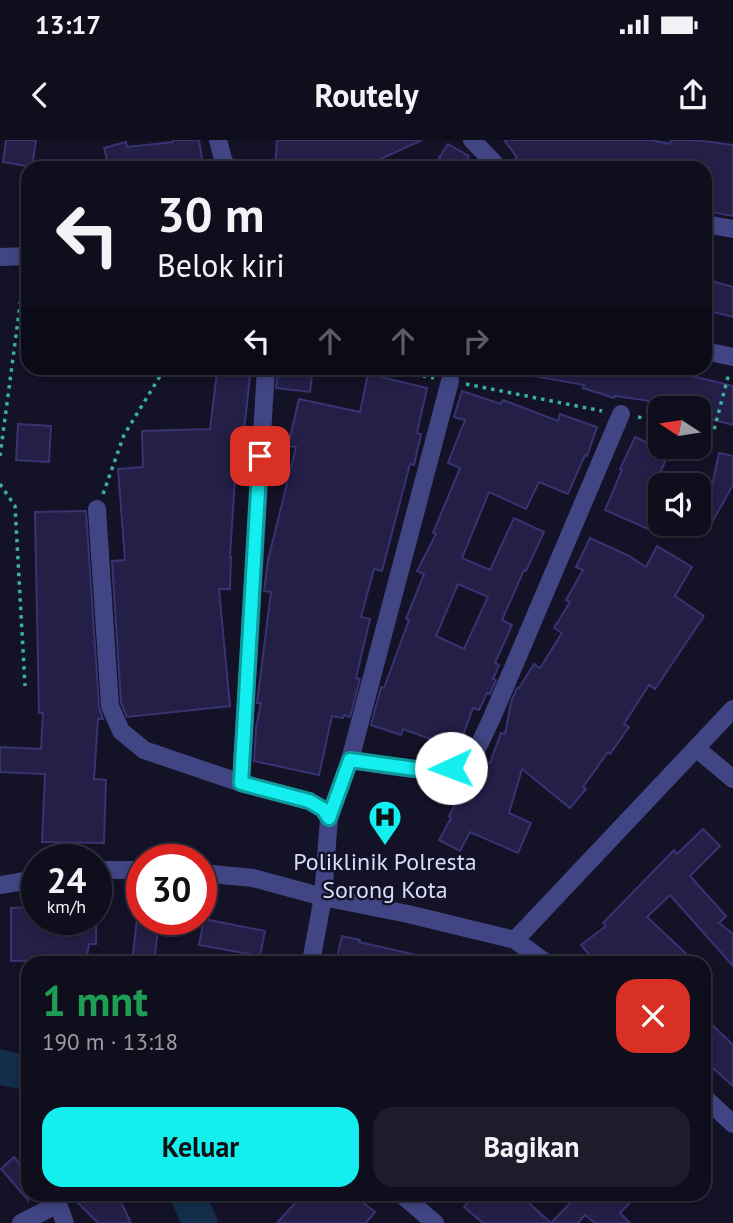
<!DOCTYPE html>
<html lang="id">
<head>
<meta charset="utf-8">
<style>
	:root { --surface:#0e0e1d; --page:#1c1c2a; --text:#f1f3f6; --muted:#9b9ca4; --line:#2e2e3b; --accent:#15eeee }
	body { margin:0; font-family:"PT Sans",sans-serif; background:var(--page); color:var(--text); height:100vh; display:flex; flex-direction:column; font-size:26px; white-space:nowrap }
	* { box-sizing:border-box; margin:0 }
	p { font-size:23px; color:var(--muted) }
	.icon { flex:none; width:38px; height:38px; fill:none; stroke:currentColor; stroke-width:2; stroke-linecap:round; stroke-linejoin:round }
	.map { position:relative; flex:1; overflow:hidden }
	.drawer { position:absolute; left:21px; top:816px; width:690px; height:245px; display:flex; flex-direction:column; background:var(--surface); border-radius:21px; box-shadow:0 4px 10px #0003,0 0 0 2px var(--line) }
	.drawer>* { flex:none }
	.banner { position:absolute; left:21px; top:21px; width:691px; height:214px; border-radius:21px; box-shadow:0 4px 10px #0003,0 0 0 2px var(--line); background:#0e0e1d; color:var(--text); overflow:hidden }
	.needle { width:46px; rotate:282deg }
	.tools { position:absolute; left:648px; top:256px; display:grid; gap:14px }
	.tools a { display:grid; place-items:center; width:63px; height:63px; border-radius:14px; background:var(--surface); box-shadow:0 4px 10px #0003,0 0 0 2px var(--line); font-size:35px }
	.speed { position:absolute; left:21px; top:704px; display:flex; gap:14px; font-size:35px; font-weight:700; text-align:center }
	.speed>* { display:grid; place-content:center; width:91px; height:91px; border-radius:50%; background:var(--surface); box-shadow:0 4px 10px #0003,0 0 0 2px var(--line); line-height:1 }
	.speed small { font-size:18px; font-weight:400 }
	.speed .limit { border:10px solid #d22; background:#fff; color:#111 }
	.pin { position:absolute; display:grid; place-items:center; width:60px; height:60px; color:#fff; margin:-30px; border-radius:14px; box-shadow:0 4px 10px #0006 }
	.me { position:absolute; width:77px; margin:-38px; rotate:268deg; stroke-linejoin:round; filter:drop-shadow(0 0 5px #0008) }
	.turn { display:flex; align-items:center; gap:24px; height:147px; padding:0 21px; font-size:32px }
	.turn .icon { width:91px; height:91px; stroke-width:2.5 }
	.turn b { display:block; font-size:49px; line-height:60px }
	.lanes { display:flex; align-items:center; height:66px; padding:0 21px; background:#0003; justify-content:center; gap:35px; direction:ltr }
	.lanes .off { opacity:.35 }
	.round { display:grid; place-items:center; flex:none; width:74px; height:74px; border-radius:21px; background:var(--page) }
	.head { display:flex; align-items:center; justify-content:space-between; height:119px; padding:0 21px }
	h1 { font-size:42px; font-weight:600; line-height:52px; color:#1e9e55 }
	.cta { display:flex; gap:14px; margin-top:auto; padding:14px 21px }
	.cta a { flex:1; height:80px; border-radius:21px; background:var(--accent); color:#111; font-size:28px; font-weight:600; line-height:80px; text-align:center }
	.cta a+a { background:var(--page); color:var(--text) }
	.status { display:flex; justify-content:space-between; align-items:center; height:49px; padding:0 35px; background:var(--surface); direction:ltr }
	.status svg { height:19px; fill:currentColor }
	header { display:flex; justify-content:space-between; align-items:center; height:91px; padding:0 21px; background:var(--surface); font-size:32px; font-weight:600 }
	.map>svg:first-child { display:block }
</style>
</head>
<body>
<div class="status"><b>13:17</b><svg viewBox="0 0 49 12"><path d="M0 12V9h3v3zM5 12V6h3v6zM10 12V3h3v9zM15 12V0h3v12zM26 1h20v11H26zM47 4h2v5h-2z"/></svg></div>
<header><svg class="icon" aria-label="back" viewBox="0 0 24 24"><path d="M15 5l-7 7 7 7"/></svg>Routely<svg class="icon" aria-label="share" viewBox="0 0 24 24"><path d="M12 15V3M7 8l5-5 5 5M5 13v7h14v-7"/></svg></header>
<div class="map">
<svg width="733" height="1083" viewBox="0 0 733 1083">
	<rect width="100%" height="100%" fill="#131227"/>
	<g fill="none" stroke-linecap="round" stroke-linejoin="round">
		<g stroke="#132d4b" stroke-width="35">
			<polyline points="0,927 28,933"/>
			<polyline points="187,1054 200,1083"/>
		</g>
	</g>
	<g fill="#231f47" stroke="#393371" stroke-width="2" fill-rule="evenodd">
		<polygon points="6,0 36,0 32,27 3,22"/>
		<polygon points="173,0 199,0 203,26 190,28 109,28 104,8 126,2 127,7 173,2"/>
		<polygon points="277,0 422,0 361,28 275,28"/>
		<polygon points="504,0 651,0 670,4 671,0 695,0 733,5 733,76 705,71 705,53 709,28 510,28 510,25 517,17"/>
		<polygon points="448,4 469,16 461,28 455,28 439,18"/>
		<polygon points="705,139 733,147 733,177 705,170"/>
		<polygon points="278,228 313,228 310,252 276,248"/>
		<polygon points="533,228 677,228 676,232 733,246 733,285 698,276 698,268 660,268 650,266 651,261 615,256 614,258 583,248 584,245 533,236"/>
		<polygon points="217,232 250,236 242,309 237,308 230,417 231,417 230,449 219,449 230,566 127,577 121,563 112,421 125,420 118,329 143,327 142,291 210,289"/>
		<polygon points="368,234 427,248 417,293 421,294 414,325 410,324 382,431 374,429 361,477 370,479 356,538 360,539 350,577 344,575 343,578 332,576 319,635 254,621 256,588 261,563 257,563 271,452 264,451 268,420 296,307 288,306 299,259 360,272"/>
		<path d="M462,251L501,264L503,260L558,281L560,274L597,287L587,316L585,315L568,354L539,342L526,369L489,352L462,418L490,430L514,378L544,392L526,431L524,430L502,480L512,485L495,523L499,525L493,539L496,540L490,554L487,553L479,570L473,568L458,609L403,589L401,595L371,585L381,547L384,548L409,480L406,479L424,434L417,431L436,394L433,393L460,328L448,323L465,280L454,277ZM458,444L488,457L464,509L436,496Z"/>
		<polygon points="18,284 51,286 49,322 16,320"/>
		<polygon points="635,297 669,313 649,357 660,362 648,389 605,370 622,330 620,329"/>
		<polygon points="719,313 733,316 733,345 706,393 702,392 704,386 698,383 698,356 709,361"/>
		<polygon points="86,371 99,567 103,579 98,579 94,639 106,640 104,703 42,702 45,634 0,632 0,607 41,609 43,573 39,573 35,372"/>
		<polygon points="590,398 629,416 646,427 657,406 692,427 675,456 704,476 655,549 649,545 624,584 629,587 610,614 608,612 583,647 586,649 570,668 522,629 509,673 531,683 518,713 470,692 460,711 439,700 451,678 449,676 468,641 479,647 487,622 490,623 501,593 505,594 511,562 517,548 519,548 534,524 540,528 562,493 554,488 570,462 566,460 583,430 576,427"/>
		<polygon points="703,689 720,706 690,736 726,776 719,783 733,794 733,826 670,755 647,777 695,822 595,822 581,805 606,786 603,783 674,710 677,714"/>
		<polygon points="37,767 37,779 96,781 96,804 89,804 86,822 55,822 55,820 11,821 11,768"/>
		<polygon points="137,779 159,781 154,822 132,822"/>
		<polygon points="204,779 265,791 260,816 199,805"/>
		<polygon points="342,796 360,800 359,802 421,816 421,822 336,822"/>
		<polygon points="704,877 733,905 733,946 704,920"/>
		<polygon points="14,1017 28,1034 28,1060 1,1029"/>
		<polygon points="69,1054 117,1054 131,1083 98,1083"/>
		<polygon points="303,1054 352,1054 375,1072 366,1083 277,1083"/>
		<polygon points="475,1054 519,1054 551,1083 483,1083 464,1067"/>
		<polygon points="579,1054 638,1054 620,1073 630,1083 595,1083 585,1075 578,1083 551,1083"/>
	</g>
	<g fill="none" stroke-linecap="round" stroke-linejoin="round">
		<g stroke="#39b29f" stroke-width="3.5" stroke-dasharray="3.5 5" stroke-linecap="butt">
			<polyline points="381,228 434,238"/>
			<polyline points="466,244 602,271"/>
			<polyline points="638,277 660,281"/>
			<polyline points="698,287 714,290 729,233"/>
			<polyline points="0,316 24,135"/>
			<polyline points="0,344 15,366 25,546"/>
			<polyline points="103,354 124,295 165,228"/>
		</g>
		<g stroke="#414583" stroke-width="18">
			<polyline points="218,0 223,19 227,28"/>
			<polyline points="472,0 499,28"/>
			<polyline points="705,84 733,89"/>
			<polyline points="0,117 28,116"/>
			<polyline points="705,211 733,217"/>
			<polyline points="97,369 110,566 121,591 144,610 241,643 309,661 323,669 329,678 323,757 408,774 515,800 545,822"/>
			<polyline points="696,608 733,639"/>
			<path d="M350,620C383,624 445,641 472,616C478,610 485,591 490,582L621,274"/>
			<polyline points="241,643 266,228"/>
			<polyline points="329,678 350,620 450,241"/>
			<polyline points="96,730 142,730"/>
			<polyline points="201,733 253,738 323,757 311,822"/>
			<polyline points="0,745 37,739"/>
			<polyline points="515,800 733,569"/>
			<polyline points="704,957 733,984"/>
			<polyline points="50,1054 58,1064 65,1083"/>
			<polyline points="401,1054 435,1083"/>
			<polyline points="21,1083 58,1064"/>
		</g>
	</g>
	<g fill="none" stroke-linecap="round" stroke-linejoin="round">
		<defs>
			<polyline id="route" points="260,316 241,643 309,661 323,669 329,678 350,620 430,631 451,628"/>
		</defs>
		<use href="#route" stroke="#0e9b9b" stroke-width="18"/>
		<use href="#route" stroke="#15eeee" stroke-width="12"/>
	</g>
	<defs>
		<symbol id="hospital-pin" viewBox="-11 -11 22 30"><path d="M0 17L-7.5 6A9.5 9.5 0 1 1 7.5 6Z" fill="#15eeee" stroke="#131227"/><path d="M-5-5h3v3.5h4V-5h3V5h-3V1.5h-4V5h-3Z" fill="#111"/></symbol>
	</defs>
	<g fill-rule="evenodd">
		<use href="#hospital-pin" x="366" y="658" width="38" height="52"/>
	</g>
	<g text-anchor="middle" stroke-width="5" stroke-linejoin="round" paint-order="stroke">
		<g font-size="24" fill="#dbdbfc" stroke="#131227">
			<text x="385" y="730">Poliklinik Polresta<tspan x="385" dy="28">Sorong Kota</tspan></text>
		</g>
	</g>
</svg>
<div class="tools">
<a><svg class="needle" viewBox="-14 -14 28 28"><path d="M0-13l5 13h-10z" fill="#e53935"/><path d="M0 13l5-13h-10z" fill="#9b9ca4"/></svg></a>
<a><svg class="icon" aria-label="sound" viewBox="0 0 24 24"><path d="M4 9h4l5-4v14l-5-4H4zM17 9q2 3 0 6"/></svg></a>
</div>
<div class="speed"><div>24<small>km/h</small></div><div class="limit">30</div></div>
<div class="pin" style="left:260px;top:316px;background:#d93025"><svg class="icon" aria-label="arrive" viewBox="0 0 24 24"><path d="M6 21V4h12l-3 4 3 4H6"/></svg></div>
<svg class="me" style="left:451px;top:628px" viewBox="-20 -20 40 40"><circle r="19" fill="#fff"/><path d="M0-13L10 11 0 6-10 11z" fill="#15eeee"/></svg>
<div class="banner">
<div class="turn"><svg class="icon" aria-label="left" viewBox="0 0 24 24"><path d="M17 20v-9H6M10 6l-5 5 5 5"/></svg><div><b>30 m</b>Belok kiri</div></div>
<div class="lanes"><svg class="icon" aria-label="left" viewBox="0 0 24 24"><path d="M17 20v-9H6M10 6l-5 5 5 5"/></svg><svg class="icon off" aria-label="ahead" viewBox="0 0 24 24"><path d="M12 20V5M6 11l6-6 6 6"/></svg><svg class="icon off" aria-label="ahead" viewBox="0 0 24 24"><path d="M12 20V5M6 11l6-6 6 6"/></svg><svg class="icon off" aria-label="right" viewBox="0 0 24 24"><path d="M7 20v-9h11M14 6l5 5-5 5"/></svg></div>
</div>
<section class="drawer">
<div class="head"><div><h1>1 mnt</h1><p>190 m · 13:18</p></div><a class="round" style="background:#d93025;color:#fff"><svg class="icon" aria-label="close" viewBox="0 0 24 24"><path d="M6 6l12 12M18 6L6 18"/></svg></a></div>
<div class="cta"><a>Keluar</a><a>Bagikan</a></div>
</section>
</div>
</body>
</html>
